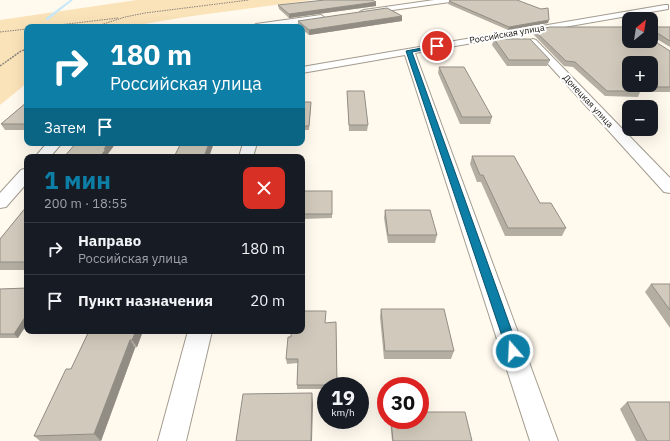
<!DOCTYPE html>
<html lang="ru">
<head>
<meta charset="utf-8">
<style>
	:root { --surface:#171b24; --page:#242831; --text:#f1f3f6; --muted:#9ea1a6; --line:#363941; --accent:#0d7ea6 }
	body { margin:0; font-family:"IBM Plex Sans",sans-serif; background:var(--page); color:var(--text); height:100vh; display:flex; flex-direction:column; font-size:15px; white-space:nowrap }
	* { box-sizing:border-box; margin:0 }
	p { font-size:13px; color:var(--muted) }
	.icon { flex:none; width:22px; height:22px; fill:none; stroke:currentColor; stroke-width:2; stroke-linecap:round; stroke-linejoin:round }
	.map { position:relative; flex:1; overflow:hidden }
	.side { position:absolute; left:24px; top:154px; width:281px; height:180px; display:flex; flex-direction:column; background:var(--surface); border-radius:8px; box-shadow:0 4px 16px #0002 }
	.side>* { flex:none }
	.top-card { position:absolute; left:24px; top:24px; width:281px; height:122px; border-radius:8px; box-shadow:0 4px 16px #0002; background:#0d7ea6; color:#fff; overflow:hidden }
	.needle { width:26px; rotate:30deg }
	.controls { position:absolute; left:622px; top:12px; display:grid; gap:8px }
	.controls a { display:grid; place-items:center; width:36px; height:36px; border-radius:8px; background:var(--surface); box-shadow:0 4px 16px #0002; font-size:20px }
	.speed { position:absolute; left:317px; top:377px; display:flex; gap:8px; font-size:20px; font-weight:700; text-align:center }
	.speed>* { display:grid; place-content:center; width:52px; height:52px; border-radius:50%; background:var(--surface); box-shadow:0 4px 16px #0002; line-height:1 }
	.speed small { font-size:10px; font-weight:400 }
	.speed .limit { border:6px solid #d22; background:#fff; color:#111 }
	.pin { position:absolute; display:grid; place-items:center; width:34px; height:34px; color:#fff; margin:-17px; border:2px solid #fff; border-radius:50%; box-shadow:0 1px 4px #0007 }
	.me { position:absolute; width:44px; margin:-22px; rotate:341deg; stroke-linejoin:round; filter:drop-shadow(0 0 3px #0008) }
	.turn { display:flex; align-items:center; gap:14px; height:84px; padding:0 20px; font-size:18px }
	.turn .icon { width:52px; height:52px; stroke-width:2.5 }
	.turn b { display:block; font-size:28px; line-height:34px }
	.then { display:flex; align-items:center; height:38px; padding:0 20px; background:#0003; gap:8px; font-size:15px }
	.round { display:grid; place-items:center; flex:none; width:42px; height:42px; border-radius:8px; background:var(--page) }
	.summary { display:flex; align-items:center; justify-content:space-between; height:68px; padding:0 20px }
	h1 { font-size:24px; font-weight:700; line-height:30px; color:var(--accent) }
	ul { padding:0; list-style:none }
	li { display:flex; align-items:center; gap:12px; height:52px; padding:0 20px; border-top:1px solid var(--line) }
	li div { flex:1 }
	li b { display:block; font-size:15px }
	li em { font-style:normal }
	.map>svg:first-child { display:block }
</style>
</head>
<body>
<div class="map">
<svg width="670" height="441" viewBox="0 0 670 441">
	<rect width="100%" height="100%" fill="#fff9ee"/>
	<polygon fill="#fbe3b9" points="137,0 312,0 185,17 127,27 27,27 27,83 0,105 0,20"/>
	<g fill="none" stroke-linecap="round" stroke-linejoin="round">
		<polygon fill="#c6e8f9" fill-rule="evenodd" points="70,0 73,0 48,20 46,20 46,18"/>
		<defs>
			<g id="street">
				<polygon points="434,0 454,0 450,2 364,14 360,12 364,10"/>
				<polygon points="665,5 668,5 668,9 415,53 558,441 530,441 405,55 302,73 302,67"/>
				<polygon points="321,15 325,18 324,20 275,27 252,27 256,24"/>
				<polygon points="533,39 536,40 670,178 670,193 664,192 530,44 528,42 530,40"/>
				<polygon points="47,143 62,143 50,157 35,157"/>
				<polygon points="243,143 257,143 253,157 239,157"/>
				<polygon points="27,168 27,183 6,207 0,208 0,193 21,170"/>
				<polygon points="188,331 212,331 186,441 158,441"/>
			</g>
		</defs>
		<use href="#street" stroke="#a39c8f" stroke-width="2"/>
		<g stroke="#88847c" stroke-width="1" stroke-dasharray="1.5 1" stroke-linecap="butt">
			<polyline points="42,27 118,18"/>
			<polyline points="94,27 125,17 145,13 249,0"/>
			<polyline points="0,32 27,29"/>
		</g>
		<polyline stroke="#88847c" stroke-width="1.5" stroke-dasharray="2 1" stroke-linecap="butt" points="0,66 21,51 27,49"/>
		<use href="#street" fill="#fff" fill-rule="evenodd"/>
	</g>
	<g fill="#b4aea2">
		<polygon points="449,1 548,23 508,30 448,4"/>
		<polygon points="278,5 376,6 289,18 279,9"/>
		<polygon points="298,21 402,21 309,35 302,29 302,27 300,27 298,25"/>
		<polygon points="651,27 670,27 670,47 652,36 651,36"/>
		<polygon points="534,30 670,51 670,92 640,92 638,97 605,96 573,67 564,66 533,34"/>
		<polygon points="494,39 550,60 547,66 507,66 492,45"/>
		<polygon points="439,67 492,117 490,124 460,124 438,73"/>
		<polygon points="347,91 368,125 367,131 349,131"/>
		<polygon points="27,102 27,130 5,130 1,124"/>
		<polygon points="302,102 311,105 309,130 302,130"/>
		<polygon points="472,156 540,203 566,228 562,236 505,236 481,182 477,182 470,164"/>
		<polygon points="302,191 332,191 332,218 302,219"/>
		<polygon points="27,206 27,270 0,270 0,239"/>
		<polygon points="385,210 437,235 435,243 388,243 384,218"/>
		<polygon points="651,284 670,284 670,328 645,292"/>
		<polygon points="27,288 27,324 18,338 0,338 0,289"/>
		<polygon points="381,309 454,351 451,359 384,359 380,317"/>
		<polygon points="336,322 337,386 326,386 326,389 297,389 297,385 298,363 287,364 286,359 326,323"/>
		<polygon points="89,331 143,331 137,347 135,348 101,441 40,441 34,436 71,369"/>
		<polygon points="627,402 670,441 636,441 620,409"/>
		<polygon points="390,420 420,420 472,441 392,441"/>
	</g>
	<g fill="#928d84">
		<polygon points="376,2 376,6 289,18 289,14"/>
		<polygon points="402,16 402,21 309,35 309,30"/>
		<polygon points="549,20 548,23 508,30 509,27"/>
		<polygon points="108,143 116,143 108,154 109,156 108,157 100,157 104,149"/>
		<polygon points="209,143 214,143 209,157 204,157"/>
		<polygon points="27,259 27,265 25,262"/>
		<polygon points="27,314 27,324 18,338 14,334"/>
		<polygon points="136,331 143,331 137,347 132,340"/>
		<polygon points="130,340 135,348 101,441 94,434"/>
		<polygon points="312,393 313,404 312,441 311,441"/>
	</g>
	<g fill="#d1cabc" stroke="#928d84" fill-rule="evenodd">
		<polygon points="325,0 372,0 376,2 289,14 278,5"/>
		<polygon points="451,0 517,0 541,9 548,8 549,20 509,27 449,1"/>
		<polygon points="387,8 402,16 309,30 298,21"/>
		<path d="M550,27H629V41H651V39L670,51V87H634L640,91H607L575,62L566,61L534,30ZM629,63H651V85H629Z"/>
		<polygon points="651,27 670,27 670,41 654,31 652,32 652,35 651,35"/>
		<polygon points="494,39 530,39 550,60 509,60"/>
		<polygon points="439,67 464,67 492,117 462,117"/>
		<polygon points="347,91 364,91 368,125 349,125"/>
		<polygon points="27,102 27,124 1,124"/>
		<polygon points="302,102 311,102 309,126 302,126"/>
		<polygon points="76,143 108,143 104,149 106,149 100,157 64,157"/>
		<polygon points="181,143 209,143 204,157 174,157"/>
		<polygon points="472,156 514,156 540,203 551,203 566,228 508,228 483,175 480,175"/>
		<rect x="302" y="191" width="30" height="23"/>
		<polygon points="27,206 27,259 25,262 0,262 0,239"/>
		<polygon points="385,210 430,210 437,235 388,235"/>
		<polygon points="651,284 670,284 670,310"/>
		<polygon points="27,288 27,314 14,334 0,334 0,289"/>
		<polygon points="381,309 444,309 454,351 385,351"/>
		<polygon points="302,311 326,311 325,323 336,322 337,385 297,385 298,359 286,359 288,337 291,337 291,331 302,331"/>
		<polygon points="89,331 136,331 132,340 130,340 94,434 34,436 66,369 71,369"/>
		<polygon points="312,393 311,441 236,441 243,394"/>
		<polygon points="627,402 670,402 670,441 647,441"/>
		<polygon points="420,412 465,412 472,441 393,441 391,420 420,420"/>
	</g>
	<polygon fill="#0d7ea6" stroke="#08526c" points="437,45 439,47 412,52 519,351 517,355 513,357 508,355 507,351 406,51"/>
	<g text-anchor="middle" stroke-width="4" stroke-linejoin="round" paint-order="stroke">
		<g font-size="9" fill="#15120d" stroke="#fff">
			<text transform="translate(507 34) rotate(-10)" y="3">Российская улица</text>
			<text transform="translate(588 101) rotate(47)" y="3">Донецкая улица</text>
		</g>
	</g>
</svg>
<div class="controls">
<a><svg class="needle" viewBox="-14 -14 28 28"><path d="M0-13l5 13h-10z" fill="#e53935"/><path d="M0 13l5-13h-10z" fill="#9ea1a6"/></svg></a>
<a>+</a>
<a>−</a>
</div>
<div class="speed"><div>19<small>km/h</small></div><div class="limit">30</div></div>
<div class="pin" style="left:437px;top:46px;background:#d93025"><svg class="icon" aria-label="arrive" viewBox="0 0 24 24"><path d="M6 21V4h12l-3 4 3 4H6"/></svg></div>
<svg class="me" style="left:513px;top:351px" viewBox="-20 -20 40 40"><circle r="17" fill="#0d7ea6" stroke="#fff" stroke-width="3"/><path d="M0-11L8 9 0 5-8 9z" fill="#fff"/></svg>
<div class="top-card">
<div class="turn"><svg class="icon" aria-label="right" viewBox="0 0 24 24"><path d="M7 20v-9h11M14 6l5 5-5 5"/></svg><div><b>180 m</b>Российская улица</div></div>
<div class="then">Затем<svg class="icon" aria-label="arrive" viewBox="0 0 24 24"><path d="M6 21V4h12l-3 4 3 4H6"/></svg></div>
</div>
<section class="side">
<div class="summary"><div><h1>1 мин</h1><p>200 m · 18:55</p></div><a class="round" style="background:#d93025;color:#fff"><svg class="icon" aria-label="close" viewBox="0 0 24 24"><path d="M6 6l12 12M18 6L6 18"/></svg></a></div>
<ul>
<li><svg class="icon" aria-label="right" viewBox="0 0 24 24"><path d="M7 20v-9h11M14 6l5 5-5 5"/></svg><div><b>Направо</b><p>Российская улица</p></div><em>180 m</em></li>
<li><svg class="icon" aria-label="arrive" viewBox="0 0 24 24"><path d="M6 21V4h12l-3 4 3 4H6"/></svg><div><b>Пункт назначения</b></div><em>20 m</em></li>
</ul>
</section>
</div>
</body>
</html>
